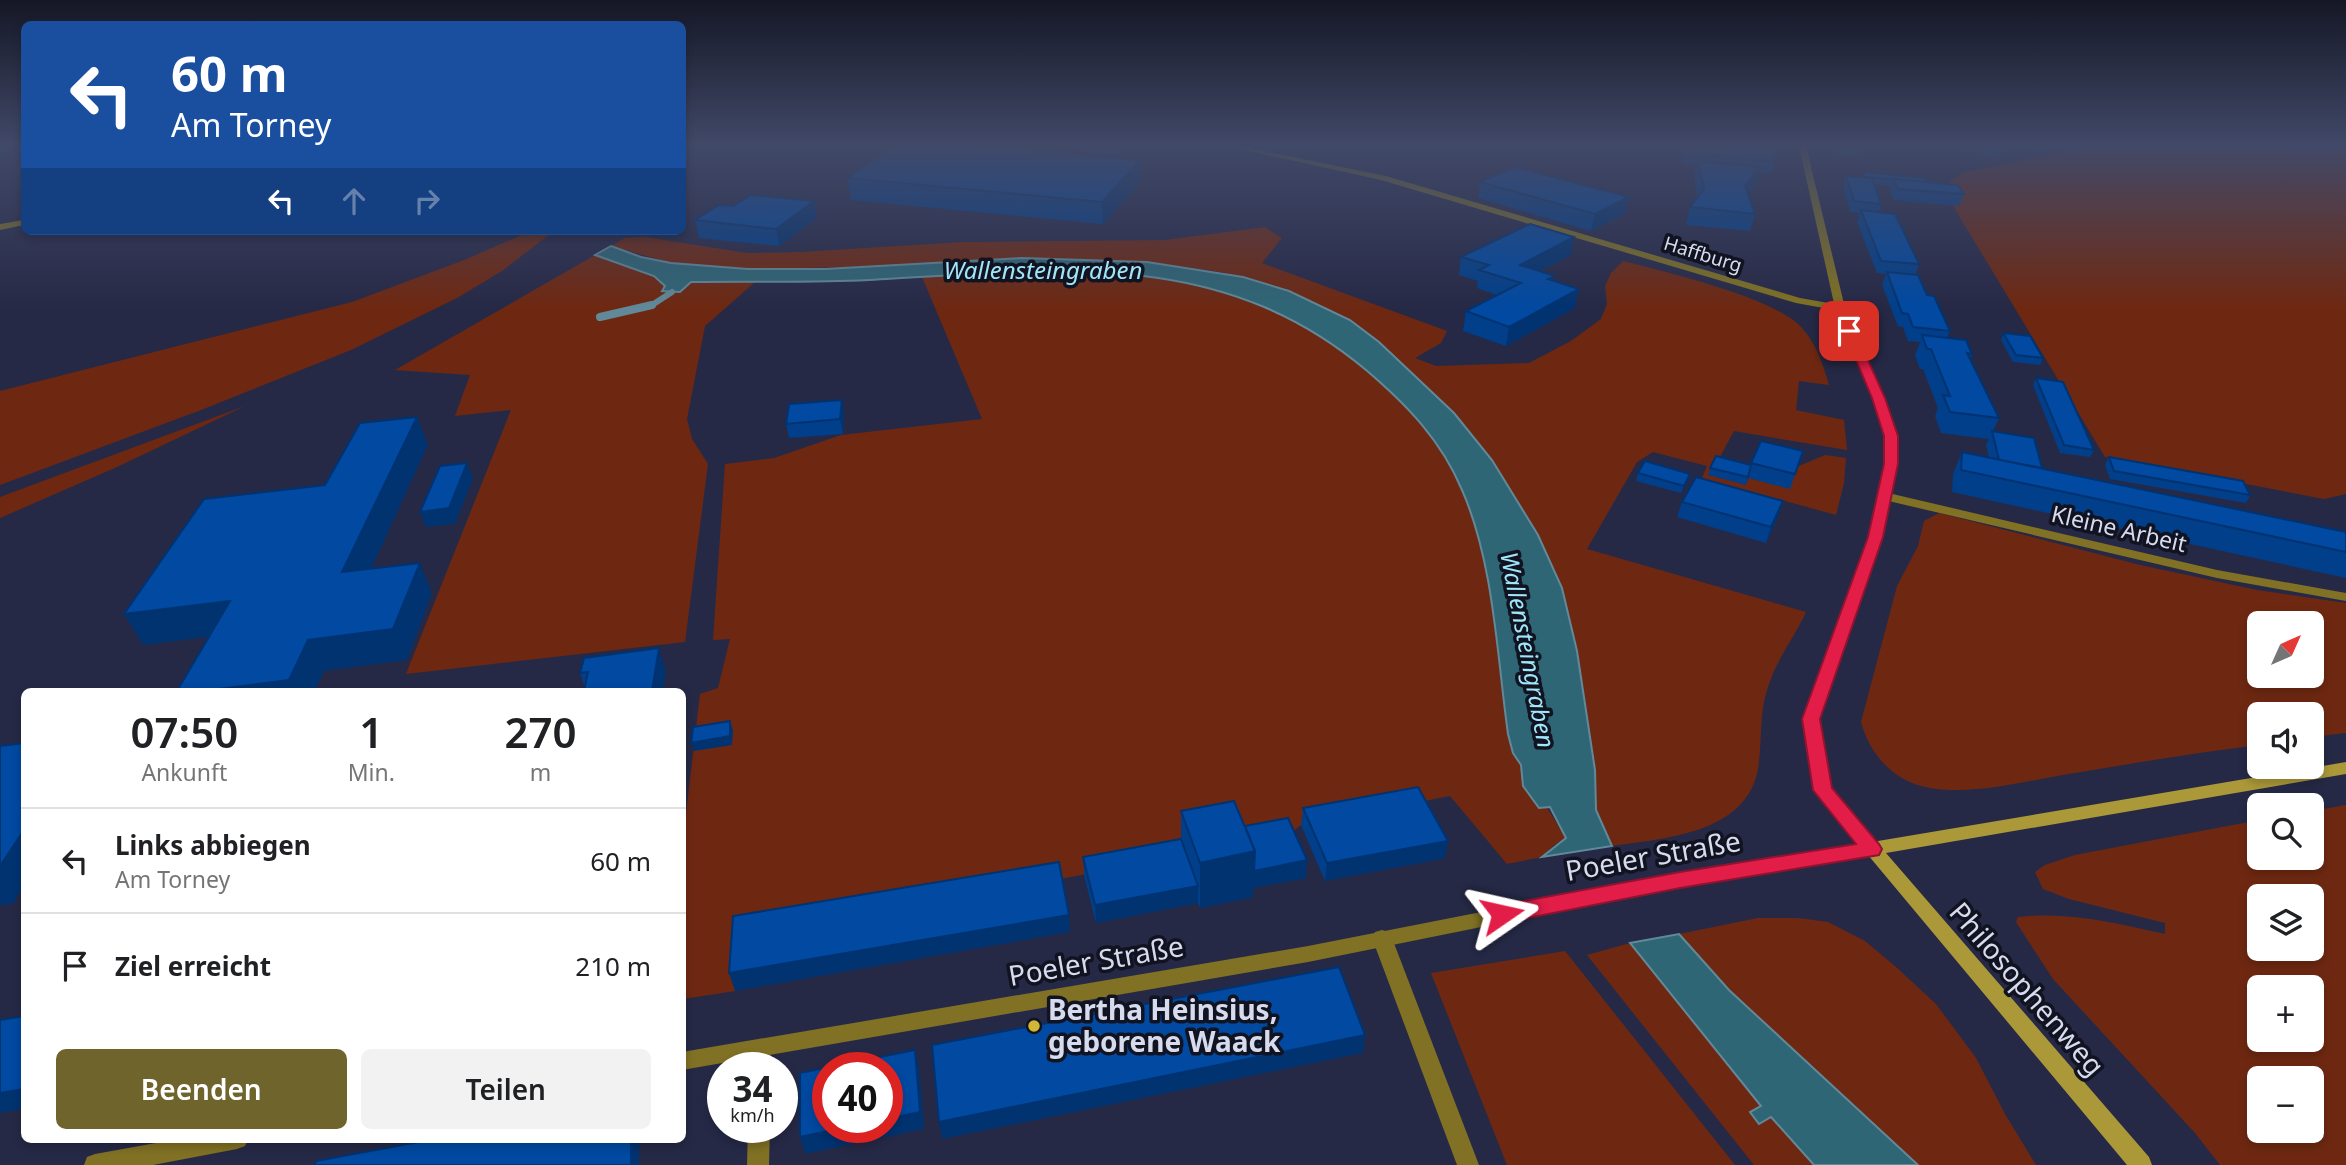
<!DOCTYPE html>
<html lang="de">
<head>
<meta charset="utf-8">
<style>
	:root { --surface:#fff; --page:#f2f2f2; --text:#202124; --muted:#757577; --line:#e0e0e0; --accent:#6f642c }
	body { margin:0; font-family:"Noto Sans",sans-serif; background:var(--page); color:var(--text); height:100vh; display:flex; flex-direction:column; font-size:26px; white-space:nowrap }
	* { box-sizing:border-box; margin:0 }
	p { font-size:23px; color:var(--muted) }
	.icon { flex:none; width:38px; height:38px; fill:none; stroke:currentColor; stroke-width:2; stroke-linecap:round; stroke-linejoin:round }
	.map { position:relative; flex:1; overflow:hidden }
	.sheet { position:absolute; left:21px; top:688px; width:665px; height:455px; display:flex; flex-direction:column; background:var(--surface); border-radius:10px; box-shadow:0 4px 10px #0003 }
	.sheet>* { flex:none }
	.hud { position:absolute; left:21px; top:21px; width:665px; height:214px; border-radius:10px; box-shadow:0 4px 10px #0003; background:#1a4fa0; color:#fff; overflow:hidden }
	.needle { width:46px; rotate:45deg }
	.controls { position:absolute; left:2247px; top:611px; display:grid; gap:14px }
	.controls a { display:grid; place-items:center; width:77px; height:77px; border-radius:10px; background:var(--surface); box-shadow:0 4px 10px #0003; font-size:35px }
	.speed { position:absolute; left:707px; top:1052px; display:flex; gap:14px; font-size:35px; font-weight:700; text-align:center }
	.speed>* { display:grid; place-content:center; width:91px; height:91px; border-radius:50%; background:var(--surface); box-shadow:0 4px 10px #0003; line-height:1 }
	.speed small { font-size:18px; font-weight:400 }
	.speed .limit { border:10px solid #d22; background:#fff; color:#111 }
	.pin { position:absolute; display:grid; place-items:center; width:60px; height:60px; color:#fff; margin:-30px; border-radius:14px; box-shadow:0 4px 10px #0006 }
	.me { position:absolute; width:77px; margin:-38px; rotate:79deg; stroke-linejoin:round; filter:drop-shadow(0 0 5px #0008) }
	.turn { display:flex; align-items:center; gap:24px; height:147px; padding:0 35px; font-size:32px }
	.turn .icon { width:91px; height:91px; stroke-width:2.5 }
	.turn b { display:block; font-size:49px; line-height:60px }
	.lanes { display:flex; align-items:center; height:66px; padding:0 35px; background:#0003; justify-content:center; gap:35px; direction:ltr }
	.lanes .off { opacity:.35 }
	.eta { display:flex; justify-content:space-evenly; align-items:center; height:119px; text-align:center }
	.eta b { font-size:42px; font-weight:600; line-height:49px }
	.action { display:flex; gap:14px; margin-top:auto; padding:14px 35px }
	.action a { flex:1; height:80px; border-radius:10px; background:var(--accent); color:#fff; font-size:28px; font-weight:600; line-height:80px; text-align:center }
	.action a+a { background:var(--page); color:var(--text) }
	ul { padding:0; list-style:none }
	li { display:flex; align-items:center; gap:21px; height:105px; padding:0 35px; border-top:2px solid var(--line) }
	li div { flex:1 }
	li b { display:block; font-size:26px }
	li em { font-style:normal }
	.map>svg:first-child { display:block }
</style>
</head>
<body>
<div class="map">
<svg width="2346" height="1165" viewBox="0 0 2346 1165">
	<rect width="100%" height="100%" fill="#262946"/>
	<g fill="#6e2811" fill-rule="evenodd">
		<polygon points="2090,146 2346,146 2346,494 2324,499 2105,457 1942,188 1962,173"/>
		<path d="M1265,227L1282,238L1262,263L1447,331L1441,343L1415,358L1436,366L1529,363L1571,341L1601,319L1607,304L1605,286L1611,273L1623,261C1666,272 1774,297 1802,328C1817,345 1823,364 1829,385L1799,381L1796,410L1844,420L1847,450L1734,431L1716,464L1745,485L1749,478L1799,466L1825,455L1846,458L1844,483L1836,515L1702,478L1707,466L1653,452L1637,462L1587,549L1806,612C1795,636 1777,659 1769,684C1758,714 1763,740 1758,769C1746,834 1665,838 1612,846L1596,810L1595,770L1577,651L1562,588L1538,535L1454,413L1379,342L1350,320L1289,291L1221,272L1147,262L1022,258L900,266L748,269L671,263L611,246L625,238L645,237L748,253L800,252L961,242L1165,240Z"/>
		<polygon points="531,231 550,232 547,234 549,235 502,271 457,298 351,350 201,410 0,485 0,391 352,302 464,260"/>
		<polygon points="595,255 654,276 665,286 663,290 691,282 755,282 705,326 687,419 692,439 708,464 685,642 406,674 511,410 455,416 470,375 395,370"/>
		<path d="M1048,271C1143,271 1236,283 1318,333C1337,345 1355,361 1372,376C1411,408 1443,443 1463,490C1494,566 1496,654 1508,734L1513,753L1566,838L1553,846L1542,857L1507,864L1450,796L1301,825L1287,836L1060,879L735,991L683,999V839L700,694L718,688L730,639L713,640L725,464L774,458L841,435L982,419L922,277Z"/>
		<polygon points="245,406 117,467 0,518 0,497"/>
		<path d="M1939,513L2140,565L2257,590L2346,603V733L2312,737V714H2259V745C2194,753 2128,764 2063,775C2021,782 1973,795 1930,788C1894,782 1870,755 1861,722L1897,586L1918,546L1924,521ZM2259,623H2312V676H2259Z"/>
		<path d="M2346,805V1165H2220L2195,1133L2053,979L2016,922L2018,917C2069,911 2116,923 2165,934V923L2069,899L2043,889L2035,872L2045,865L2075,855L2259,820V858H2312V811ZM2259,896H2312V948H2259ZM2259,987H2312V1040H2259ZM2259,1078H2312V1130H2259Z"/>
		<polygon points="1758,918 1798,918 1828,922 1865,941 1896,967 1936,1004 1976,1058 2005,1114 2036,1165 1918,1165 1729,990 1679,934"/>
		<polygon points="1630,943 1762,1106 1750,1113 1759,1123 1771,1116 1814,1165 1754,1165 1587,955"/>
		<polygon points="1565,951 1735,1165 1507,1165 1431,973"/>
	</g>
	<g fill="#2f6675" stroke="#618999" stroke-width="2">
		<path d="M611,246L641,257L671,263L748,269H825L1022,258L1147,262L1243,277L1289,291L1350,320L1379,342L1454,413L1492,460L1538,535L1562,588L1577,651L1595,770L1596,810L1612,846L1542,857L1566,838L1550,807L1539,808L1523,786L1521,765L1513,753L1508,734C1497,656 1494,563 1462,490C1441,440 1407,405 1366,370C1216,244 1050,271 869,280C810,283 751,281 691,282L680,292L662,291L665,286L654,276L595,255Z"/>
		<polygon points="1679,934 1729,990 1918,1165 1814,1165 1771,1117 1759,1124 1750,1112 1761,1106 1630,943"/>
	</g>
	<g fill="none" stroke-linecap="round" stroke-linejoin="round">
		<polyline stroke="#618999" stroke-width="6" points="644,307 652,305 672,292"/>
		<polyline stroke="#618999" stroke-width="8" points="600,317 652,305"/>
		<g fill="#807124" fill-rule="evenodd">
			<polygon points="1227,146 1240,146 1386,176 1800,298 1840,305 1845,308 1840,311 1796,303 1381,180"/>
			<polygon points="24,220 24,225 0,230 0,224"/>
			<polygon points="1884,492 2217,570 2346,593 2346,601 2217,578 1880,499 1878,496"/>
			<polygon points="1382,930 1389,932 1392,938 1479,1165 1457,1165 1372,938 1375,932"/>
			<polygon points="760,1040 767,1042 770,1049 771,1068 749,1068 750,1049 753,1042"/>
			<polygon points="748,1127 770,1127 769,1165 747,1165"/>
		</g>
		<g fill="#807124" fill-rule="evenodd">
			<polygon points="1799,146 1806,146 1845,308 1885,398 1897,436 1897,465 1883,537 1819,719 1830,788 1878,844 1881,849 1878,854 1680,887 1308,962 682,1070 682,1052 1308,946 1680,873 1858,844 1813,790 1803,719 1869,537 1885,465 1885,436 1873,398 1835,308"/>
			<polygon points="178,1139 248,1139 245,1146 237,1149 153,1165 84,1165 87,1157 95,1154"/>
		</g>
		<polygon fill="#ab9838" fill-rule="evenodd" points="2346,762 2346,774 1886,853 2149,1157 2152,1165 2127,1165 1863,849 1866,844 1872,842"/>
	</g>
	<g fill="#013f8a">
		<polygon points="838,146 889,146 884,150"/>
		<polygon points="1064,146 1136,146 1108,157"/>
		<polygon points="1684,146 1739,146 1774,162 1771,173 1759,172 1756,184 1747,194 1755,214 1750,231 1686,225 1690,207 1698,197 1694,177 1697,165 1682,164"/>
		<polygon points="1745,146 1772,146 1771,149"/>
		<polygon points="1831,146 1860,146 1862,151 1861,157 1833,155 1830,148"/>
		<polygon points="1964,146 2019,146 1997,158 1962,151"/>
		<polygon points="1140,160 1141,181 1103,224 851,200 847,178"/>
		<polygon points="1863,172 1926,182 1964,194 1959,206 1894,200 1890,191 1891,186 1875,184 1881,204 1879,212 1919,264 1915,275 1950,331 1947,338 1972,354 1970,359 1999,418 1993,431 2042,468 2346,532 2346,578 1952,492 1953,474 1962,452 1989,458 1986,445 1989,439 1941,433 1935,416 1938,408 1923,369 1920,369 1915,355 1920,342 1908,341 1903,327 1898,326 1882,285 1886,274 1877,273 1857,222 1860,213 1850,212 1843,187 1846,176 1862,177"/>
		<polygon points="1480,182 1625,214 1591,231 1478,198"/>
		<polygon points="814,201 817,218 779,246 699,238 695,220"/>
		<polygon points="1571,255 1540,271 1554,281 1575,308 1506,346 1463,331 1466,311 1497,295 1477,288 1478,281 1459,275 1461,257"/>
		<polygon points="2003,333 2043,358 2040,365 2013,362 2001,340"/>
		<polygon points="2036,378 2094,450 2090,457 2060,453 2033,385"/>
		<polygon points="842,400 844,414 843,434 789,438 786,424"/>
		<polygon points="1761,441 1803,451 1790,489 1748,478 1746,485 1708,475 1710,468 1750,465"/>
		<polygon points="2109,457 2250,495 2246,503 2110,479 2105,465"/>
		<polygon points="1638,473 1690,474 1688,481 1681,493 1636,481"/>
		<polygon points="1682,502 1778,516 1766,543 1677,517"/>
		<polygon points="666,672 585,687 580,673"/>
		<polygon points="1303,808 1448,841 1445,858 1325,881 1301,825"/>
		<polygon points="1181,811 1245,826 1306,878 1253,888 1253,897 1200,908 1198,903 1096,923 1084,875 1083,857 1181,839"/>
	</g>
	<g fill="#013371">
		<polygon points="0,146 12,146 12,147 2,159 0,159"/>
		<polygon points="1107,146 1136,146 1108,157"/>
		<polygon points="2004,146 2019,146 1997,158 2001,148"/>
		<polygon points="1140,160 1141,181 1103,224 1102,202"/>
		<polygon points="1760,167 1756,184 1740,203 1745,186"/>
		<polygon points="1629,197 1625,214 1591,231 1595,214"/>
		<polygon points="814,201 817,218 779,246 776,229"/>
		<polygon points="1574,237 1571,255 1517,283 1520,265"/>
		<polygon points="1579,289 1575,308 1506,346 1509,327"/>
		<polygon points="842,400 844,414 843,434 840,419"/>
		<polygon points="417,417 428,445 356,602 342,572"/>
		<polygon points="467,463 473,478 455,524 426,527 420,512"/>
		<polygon points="1690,474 1688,481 1681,493 1684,486"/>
		<polygon points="1783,501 1778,516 1766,543 1771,527"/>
		<polygon points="420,563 432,593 407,660 324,671 315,691 203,691 308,640"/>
		<polygon points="230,601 247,632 143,645 124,614"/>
		<polygon points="659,648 666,672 663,691 652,691"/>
		<polygon points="730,721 733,730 732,745 694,751 691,743"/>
		<polygon points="24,830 24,885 13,904 0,905 0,866"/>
		<polygon points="1448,841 1445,858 1325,881 1327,863"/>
		<polygon points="1255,851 1307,860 1306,878 1253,888 1253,897 1200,908 1200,863"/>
		<polygon points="1198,886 1198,903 1096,923 1095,905"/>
		<polygon points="1069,915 1070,932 735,991 729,973"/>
		<polygon points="1365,1035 1363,1053 942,1139 939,1122"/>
		<polygon points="915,1050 919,1068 924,1129 805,1154 800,1137 847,1127 887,1127 887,1119"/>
		<polygon points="24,1089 24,1109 0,1113 0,1093"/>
		<rect x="631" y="1139" width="8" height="26"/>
	</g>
	<g fill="#0149a1" stroke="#013371" stroke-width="2">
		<polygon points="894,146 970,146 1140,160 1102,202 847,178"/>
		<polygon points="1685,146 1739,146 1773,149 1774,162 1684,153"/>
		<polygon points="1833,146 1860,146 1862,151 1834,149"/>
		<polygon points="1698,161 1760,167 1745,186 1755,214 1690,207 1704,189"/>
		<polygon points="1515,167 1629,197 1595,214 1480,182"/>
		<polygon points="1863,172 1924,178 1926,182 1865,177"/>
		<polygon points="1846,176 1872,178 1881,204 1854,201"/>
		<polygon points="1894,179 1958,185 1964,194 1898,189"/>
		<polygon points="751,195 814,201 776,229 695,220 719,205 733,206"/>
		<polygon points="1861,210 1895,214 1919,264 1881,261"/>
		<polygon points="1530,224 1574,237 1520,265 1555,276 1548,279 1579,289 1509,327 1466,311 1521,283 1479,270 1489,265 1461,257"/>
		<polygon points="1887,272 1918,275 1927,295 1934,296 1950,331 1913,327 1908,314 1902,313"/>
		<polygon points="2003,333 2030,336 2043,358 2016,355"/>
		<polygon points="1922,335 1966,340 1972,354 1967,353 1999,418 1950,412 1943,395 1950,396 1931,349 1927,349"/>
		<polygon points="2036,378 2063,382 2094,450 2064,445"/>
		<polygon points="842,400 840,419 786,424 789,404"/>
		<polygon points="417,417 342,572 420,563 393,629 308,640 289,680 203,691 177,691 230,601 124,614 204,499 325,485 360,423"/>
		<polygon points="1992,431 2034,438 2042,468 1999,460"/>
		<polygon points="1761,441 1803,451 1795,474 1751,463"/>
		<polygon points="1962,452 2346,532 2346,552 1961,470"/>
		<polygon points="1716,456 1751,465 1748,477 1710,468"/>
		<polygon points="2109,457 2243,481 2250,495 2114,471"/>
		<polygon points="1645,461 1690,474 1684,486 1638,473"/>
		<polygon points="467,463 449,508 420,512 440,466"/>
		<polygon points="1696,477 1783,501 1771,527 1682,502"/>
		<polygon points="659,648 652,691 584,691 588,672 580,673 584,658"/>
		<polygon points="730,721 730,736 691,743 693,727"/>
		<polygon points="24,743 24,830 0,866 0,746"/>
		<polygon points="1418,787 1448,841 1327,863 1303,808"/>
		<polygon points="1234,801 1255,851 1200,863 1181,811"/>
		<polygon points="1288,818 1307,860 1254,871 1255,851 1245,826"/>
		<polygon points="1181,839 1198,886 1095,905 1083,857"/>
		<polygon points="1059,862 1069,915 729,973 733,916"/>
		<polygon points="1339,967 1365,1035 939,1122 932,1045"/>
		<polygon points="24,1016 24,1089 0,1093 0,1020"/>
		<polygon points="915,1050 920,1112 887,1119 887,1068 828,1068 828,1127 847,1127 800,1137 800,1073"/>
		<polygon points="435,1139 631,1139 631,1165 315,1165 316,1161"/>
	</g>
	<linearGradient id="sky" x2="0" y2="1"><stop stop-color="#151726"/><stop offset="0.47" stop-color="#414968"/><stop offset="1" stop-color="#414968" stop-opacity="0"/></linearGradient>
	<rect width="2346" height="309" fill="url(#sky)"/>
	<polygon fill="#e11d48" stroke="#92132f" stroke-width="2" points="1845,328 1855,331 1885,398 1898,436 1898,464 1883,537 1820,719 1832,788 1879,844 1882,849 1879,855 1680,888 1502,923 1494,920 1491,914 1494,908 1502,905 1680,872 1856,844 1813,790 1802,719 1868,537 1884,464 1884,436 1872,398 1844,331"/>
	<circle fill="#d0b736" stroke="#111320" stroke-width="2.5" cx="1034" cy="1026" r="7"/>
	<g text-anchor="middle" stroke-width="7" stroke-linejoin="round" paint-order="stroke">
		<g font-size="19" fill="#d7dbee" stroke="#111320">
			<text transform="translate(1703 254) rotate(17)" y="7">Haffburg</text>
		</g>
		<g font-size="23" fill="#d7dbee" stroke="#111320">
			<text transform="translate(2119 529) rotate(13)" y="8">Kleine Arbeit</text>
		</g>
		<g font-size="24" font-style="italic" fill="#a0e6fa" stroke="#111320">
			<text x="1043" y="279">Wallensteingraben</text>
			<text transform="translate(1527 650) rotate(79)" y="8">Wallensteingraben</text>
		</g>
		<g font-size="28" fill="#d7dbee" stroke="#111320">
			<text transform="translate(1653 856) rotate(-10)" y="10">Poeler Straße</text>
			<text transform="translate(1096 961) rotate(-10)" y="10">Poeler Straße</text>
			<text transform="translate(2027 989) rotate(49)" y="10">Philosophenweg</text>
		</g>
		<g font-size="28" font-weight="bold" fill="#d7dbee" stroke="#111320" text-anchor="start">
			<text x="1048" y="1020">Bertha Heinsius,<tspan x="1048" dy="32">geborene Waack</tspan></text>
		</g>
	</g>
</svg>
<div class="controls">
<a><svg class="needle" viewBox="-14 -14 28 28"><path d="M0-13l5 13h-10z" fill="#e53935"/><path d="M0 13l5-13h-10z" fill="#757577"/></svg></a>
<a><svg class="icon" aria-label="sound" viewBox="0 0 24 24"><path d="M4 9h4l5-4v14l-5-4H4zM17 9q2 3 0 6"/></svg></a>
<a><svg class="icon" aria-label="search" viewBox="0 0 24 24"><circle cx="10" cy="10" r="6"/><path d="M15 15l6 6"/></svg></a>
<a><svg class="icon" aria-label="layers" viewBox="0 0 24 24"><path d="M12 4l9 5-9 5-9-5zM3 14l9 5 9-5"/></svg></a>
<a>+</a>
<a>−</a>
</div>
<div class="speed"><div>34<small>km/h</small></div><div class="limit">40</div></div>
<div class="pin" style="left:1849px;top:331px;background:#d93025"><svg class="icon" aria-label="arrive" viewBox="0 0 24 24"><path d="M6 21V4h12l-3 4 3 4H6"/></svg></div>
<svg class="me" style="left:1502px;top:914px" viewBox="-20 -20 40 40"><path d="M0-17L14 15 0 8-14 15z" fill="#e11d48" stroke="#fff" stroke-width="4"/></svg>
<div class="hud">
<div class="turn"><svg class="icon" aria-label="left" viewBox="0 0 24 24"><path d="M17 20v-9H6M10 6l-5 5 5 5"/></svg><div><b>60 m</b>Am Torney</div></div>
<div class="lanes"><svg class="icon" aria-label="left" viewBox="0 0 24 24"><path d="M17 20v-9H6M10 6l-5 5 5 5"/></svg><svg class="icon off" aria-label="ahead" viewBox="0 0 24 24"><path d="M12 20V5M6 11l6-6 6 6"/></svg><svg class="icon off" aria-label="right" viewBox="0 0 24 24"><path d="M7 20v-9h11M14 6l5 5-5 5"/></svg></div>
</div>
<section class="sheet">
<div class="eta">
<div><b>07:50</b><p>Ankunft</p></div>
<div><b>1</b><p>Min.</p></div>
<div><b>270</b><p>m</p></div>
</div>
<ul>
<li><svg class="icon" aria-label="left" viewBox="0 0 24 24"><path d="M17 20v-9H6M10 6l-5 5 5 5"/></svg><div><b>Links abbiegen</b><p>Am Torney</p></div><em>60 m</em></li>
<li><svg class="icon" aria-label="arrive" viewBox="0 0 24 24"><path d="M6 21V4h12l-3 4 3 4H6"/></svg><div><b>Ziel erreicht</b></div><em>210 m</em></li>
</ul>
<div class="action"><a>Beenden</a><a>Teilen</a></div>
</section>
</div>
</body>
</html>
